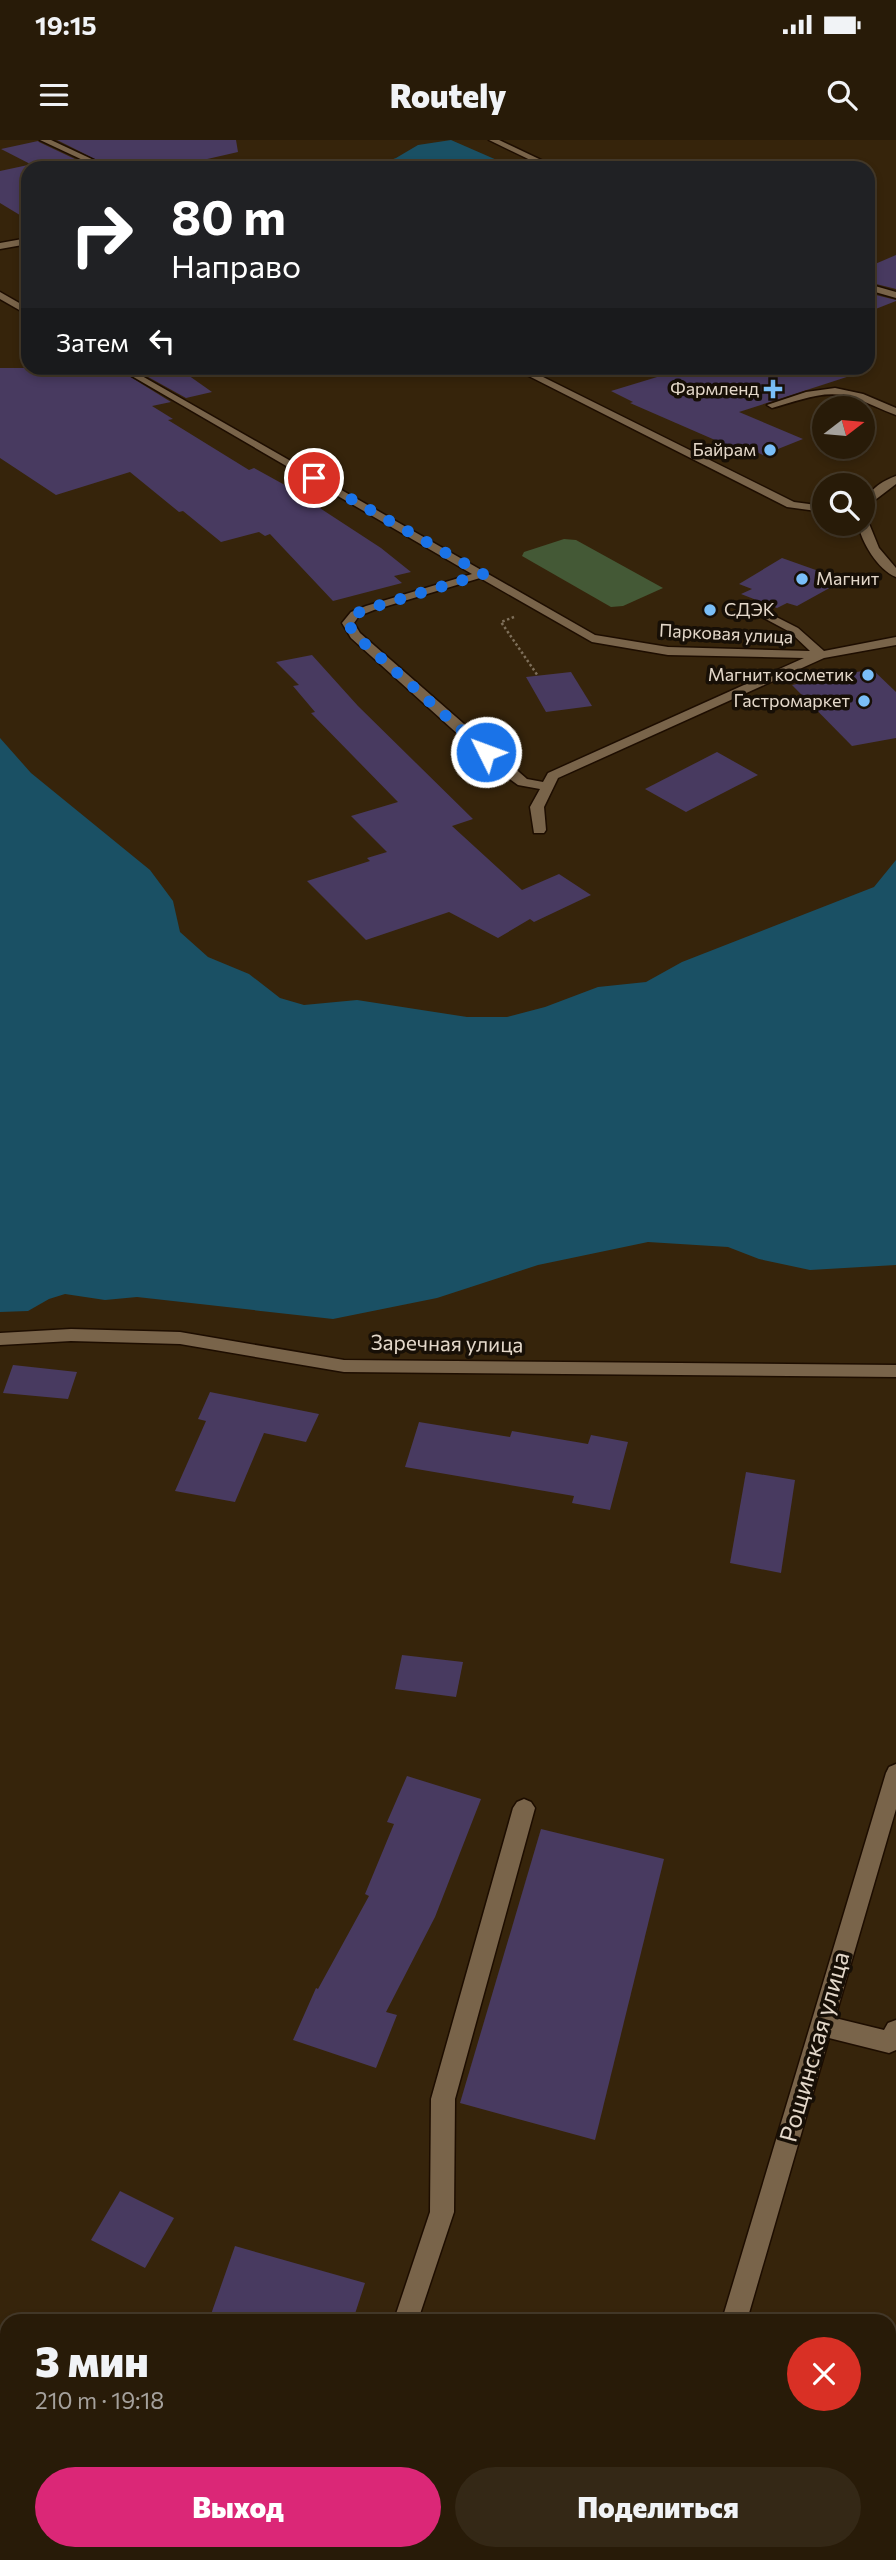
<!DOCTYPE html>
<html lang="ru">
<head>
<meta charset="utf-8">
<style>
	:root { --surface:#281b08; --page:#342816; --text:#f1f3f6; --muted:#a5a19c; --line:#443929; --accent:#db2777 }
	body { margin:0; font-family:Commissioner,sans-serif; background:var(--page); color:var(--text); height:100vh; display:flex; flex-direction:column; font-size:26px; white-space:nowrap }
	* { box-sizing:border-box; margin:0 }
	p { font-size:23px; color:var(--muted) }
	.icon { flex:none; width:38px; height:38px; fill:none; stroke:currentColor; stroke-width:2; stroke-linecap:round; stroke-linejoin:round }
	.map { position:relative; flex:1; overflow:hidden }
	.sheet { position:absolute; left:0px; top:2174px; width:896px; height:247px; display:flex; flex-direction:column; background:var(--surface); border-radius:21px 21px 0 0; box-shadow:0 4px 10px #0003,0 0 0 2px var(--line) }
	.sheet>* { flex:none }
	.hud { position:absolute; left:21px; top:21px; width:854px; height:214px; border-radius:21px; box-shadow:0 4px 10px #0003,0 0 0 2px var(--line); background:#202124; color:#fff; overflow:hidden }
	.needle { width:46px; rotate:74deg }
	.fabs { position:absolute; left:812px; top:256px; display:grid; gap:14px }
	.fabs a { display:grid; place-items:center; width:63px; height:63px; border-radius:50%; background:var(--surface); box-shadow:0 4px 10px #0003,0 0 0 2px var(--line); font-size:35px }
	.pin { position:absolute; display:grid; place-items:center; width:60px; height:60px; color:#fff; margin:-30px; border:4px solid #fff; border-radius:50%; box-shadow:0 2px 7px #0007 }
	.me { position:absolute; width:77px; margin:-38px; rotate:312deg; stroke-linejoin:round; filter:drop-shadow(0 0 5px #0008) }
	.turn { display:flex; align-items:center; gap:24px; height:147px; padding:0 35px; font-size:32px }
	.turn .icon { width:91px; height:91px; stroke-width:2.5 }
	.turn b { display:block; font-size:49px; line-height:60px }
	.then { display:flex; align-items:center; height:66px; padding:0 35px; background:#0003; gap:14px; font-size:26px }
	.round { display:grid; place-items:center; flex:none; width:74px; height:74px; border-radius:37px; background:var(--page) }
	.overview { display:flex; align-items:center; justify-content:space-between; height:119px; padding:0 35px }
	h1 { font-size:42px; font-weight:800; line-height:52px }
	.button { display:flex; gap:14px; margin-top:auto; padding:14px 35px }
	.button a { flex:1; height:80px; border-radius:42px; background:var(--accent); color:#fff; font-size:28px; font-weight:800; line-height:80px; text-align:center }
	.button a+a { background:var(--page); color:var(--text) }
	.status { display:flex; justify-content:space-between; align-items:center; height:49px; padding:0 35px; background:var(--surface); direction:ltr }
	.status svg { height:19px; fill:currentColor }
	header { display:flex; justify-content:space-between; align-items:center; height:91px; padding:0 35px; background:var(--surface); font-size:32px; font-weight:800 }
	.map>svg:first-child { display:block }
</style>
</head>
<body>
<div class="status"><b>19:15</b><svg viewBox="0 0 49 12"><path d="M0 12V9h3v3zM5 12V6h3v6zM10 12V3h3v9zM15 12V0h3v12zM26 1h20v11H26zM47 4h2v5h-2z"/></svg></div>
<header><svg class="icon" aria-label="menu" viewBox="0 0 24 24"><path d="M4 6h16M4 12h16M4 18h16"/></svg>Routely<svg class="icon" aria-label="search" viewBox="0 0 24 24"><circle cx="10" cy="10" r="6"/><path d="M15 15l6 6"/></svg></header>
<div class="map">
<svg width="896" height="2420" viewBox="0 0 896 2420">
	<rect width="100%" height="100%" fill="#36240b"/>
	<g fill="#445936">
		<polygon points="564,399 576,400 663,448 623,466 611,467 522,416 524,412"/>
		<polygon points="889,2236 896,2241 896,2420 739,2420 742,2413 889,2413"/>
	</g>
	<g fill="#1a5064">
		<polygon points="451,0 515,28 368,28 396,18 418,5"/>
		<polygon points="0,598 31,633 150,730 173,761 180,792 208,817 249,834 280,858 304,865 357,860 467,877 507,877 545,867 598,847 646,842 682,822 874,747 896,720 896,1125 810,1130 759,1119 728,1107 648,1102 538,1125 437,1158 333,1179 137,1157 105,1160 65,1154 49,1159 28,1171 0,1172"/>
	</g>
	<g fill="#483a60">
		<polygon points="57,0 236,0 238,12 168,28 113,28"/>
		<polygon points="38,1 39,2 94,28 38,28 1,9"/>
		<polygon points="28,25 28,80 0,63 0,31"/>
		<polygon points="896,115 896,149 868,142 868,127"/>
		<polygon points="868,153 896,160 896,161 868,172"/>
		<polygon points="0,228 116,228 171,262 152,266 173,279 168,280 249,330 254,328 283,344 381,408 411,432 394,436 402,443 333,461 270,394 265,396 259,392 221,402 183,371 179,372 130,332 56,355 0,318"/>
		<polygon points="132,228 178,228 212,252 186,258"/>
		<polygon points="700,228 856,228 856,234 739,272 803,299 763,315 745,307 738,310 630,263 633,262 611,251 667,234 672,236"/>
		<polygon points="782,418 844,440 797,466 787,463 777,468 741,454 752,449 739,444"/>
		<polygon points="312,515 358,566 473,679 452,686 522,750 559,734 591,755 534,782 530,779 498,798 449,772 366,800 307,741 370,721 367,718 387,712 351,676 398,662 311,573 315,572 293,546 299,545 276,522"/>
		<polygon points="872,529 896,552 896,598 852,606 792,545"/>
		<polygon points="571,532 592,566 546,572 526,537"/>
		<polygon points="717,612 758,635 686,672 645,649"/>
		<polygon points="13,1225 77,1232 68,1259 3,1253"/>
		<polygon points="210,1252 319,1274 306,1302 264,1293 235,1362 175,1351 206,1281 198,1279"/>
		<polygon points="419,1282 510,1297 512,1291 588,1304 591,1295 628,1302 610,1370 572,1363 574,1356 405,1327"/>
		<polygon points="746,1332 795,1340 781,1433 730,1423"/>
		<polygon points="402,1515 463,1522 456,1557 395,1549"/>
		<polygon points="407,1636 481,1659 435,1777 386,1872 397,1875 376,1928 293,1900 316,1848 318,1849 369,1756 365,1754 394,1684 387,1682"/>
		<polygon points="541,1689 664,1719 595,2000 460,1963"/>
		<polygon points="120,2051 174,2078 145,2128 91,2100"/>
		<polygon points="235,2106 365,2143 353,2180 209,2180"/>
	</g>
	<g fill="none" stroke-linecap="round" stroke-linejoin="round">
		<defs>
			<g id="minor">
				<polygon points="40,0 51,0 111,28 100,28"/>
				<polygon points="489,0 499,0 558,28 547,28"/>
				<polygon points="28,98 28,104 0,109 0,103"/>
				<polygon points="868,144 896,152 896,158 868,150"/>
				<polygon points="0,152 28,168 28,175 0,159"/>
				<path d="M118,228H128L595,495L668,507L810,511L790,492L745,468L743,466L749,463L798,488L824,511L896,497V505L824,518L558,638L544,667L546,690L544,693H534L530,667L540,649L518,645L500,632L351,498L342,483L351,472L366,466L472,434ZM480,438L592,502L668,515L804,518L548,633L543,642L527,639L360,493L354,483L359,476L374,470Z"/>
				<polygon points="513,228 525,228 794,362 824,366 824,372 787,367"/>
				<path d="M835,248L863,254L896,268V275C882,270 869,263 854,258C826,248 799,261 772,268L767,265L806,252Z"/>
				<path d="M896,336V344L875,360L868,374L863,377C863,355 875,344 896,336Z"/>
				<path d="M863,378L868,381L879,408L896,428V437C878,430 861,402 858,383H863Z"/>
				<polygon points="71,1189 180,1192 344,1220 896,1225 896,1237 344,1232 180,1204 71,1201 0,1205 0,1193"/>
				<polygon points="896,1624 896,1669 835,1878 884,1890 888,1883 896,1880 896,1910 889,1913 829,1898 747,2180 722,2180 886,1633 889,1627"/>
				<polygon points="524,1659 531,1662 535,1668 455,1959 454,2072 418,2180 394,2180 430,2072 431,1959 513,1668 517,1662"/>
				<polygon points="315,2413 342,2413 341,2420 313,2420"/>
				<polygon points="653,2413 680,2413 679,2420 651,2420"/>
			</g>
		</defs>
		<use href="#minor" stroke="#1d0d00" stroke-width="3"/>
		<polyline stroke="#7e6f5a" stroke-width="2.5" stroke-dasharray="2.5 2.5" stroke-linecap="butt" points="514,477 501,482 538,536"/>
		<use href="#minor" fill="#79644a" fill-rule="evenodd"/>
	</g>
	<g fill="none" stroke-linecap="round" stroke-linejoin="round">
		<polyline stroke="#1a73e8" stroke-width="12" stroke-dasharray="0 21.6" points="314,338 483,434 370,468 355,474 348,483 355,495 486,612"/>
	</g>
	<g fill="#7abff8" stroke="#170f06" stroke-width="2.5">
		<path d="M769.5 238.5h7v7h7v7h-7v7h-7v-7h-7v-7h7z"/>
		<circle cx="770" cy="310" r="7"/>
		<circle cx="802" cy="439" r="7"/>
		<circle cx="710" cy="470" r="7"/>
		<circle cx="868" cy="535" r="7"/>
		<circle cx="864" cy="561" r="7"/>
	</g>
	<g text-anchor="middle" stroke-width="7" stroke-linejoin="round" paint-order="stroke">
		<g font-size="18" fill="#e4d8ca" stroke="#170f06" text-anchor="end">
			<text x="759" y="255">Фармленд</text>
			<text x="756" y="316">Байрам</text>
			<text x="816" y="445" text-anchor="start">Магнит</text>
			<text x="724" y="476" text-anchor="start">СДЭК</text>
			<text x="854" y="541">Магнит косметик</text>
			<text x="850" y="567">Гастромаркет</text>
		</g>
		<g font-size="18" fill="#e4d8ca" stroke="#170f06">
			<text transform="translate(726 494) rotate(3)" y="6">Парковая улица</text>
		</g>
		<g font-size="21" fill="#e4d8ca" stroke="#170f06">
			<text transform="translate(447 1204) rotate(1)" y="7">Заречная улица</text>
		</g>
		<g font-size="24" fill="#e4d8ca" stroke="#170f06">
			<text transform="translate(815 1907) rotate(-74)" y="8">Рощинская улица</text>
		</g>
	</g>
</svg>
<div class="fabs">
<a><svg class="needle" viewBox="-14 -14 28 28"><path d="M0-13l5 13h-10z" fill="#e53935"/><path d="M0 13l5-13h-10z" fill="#a5a19c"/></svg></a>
<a><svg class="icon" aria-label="search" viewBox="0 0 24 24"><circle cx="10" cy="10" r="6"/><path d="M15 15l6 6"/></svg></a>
</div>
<div class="pin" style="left:314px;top:338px;background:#d93025"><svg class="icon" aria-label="arrive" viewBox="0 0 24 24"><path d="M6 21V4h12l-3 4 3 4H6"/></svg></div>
<svg class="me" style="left:486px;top:612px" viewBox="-20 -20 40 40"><circle r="17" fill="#1a73e8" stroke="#fff" stroke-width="3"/><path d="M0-11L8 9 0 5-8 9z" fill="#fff"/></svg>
<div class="hud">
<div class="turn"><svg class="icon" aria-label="right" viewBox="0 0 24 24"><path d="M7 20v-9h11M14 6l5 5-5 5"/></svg><div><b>80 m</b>Направо</div></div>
<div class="then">Затем<svg class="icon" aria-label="left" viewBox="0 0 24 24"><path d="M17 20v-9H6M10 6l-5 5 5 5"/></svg></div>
</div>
<section class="sheet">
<div class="overview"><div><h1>3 мин</h1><p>210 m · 19:18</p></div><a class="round" style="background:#d93025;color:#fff"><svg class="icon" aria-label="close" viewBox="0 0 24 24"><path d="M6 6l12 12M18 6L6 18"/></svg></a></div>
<div class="button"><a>Выход</a><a>Поделиться</a></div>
</section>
</div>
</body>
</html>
